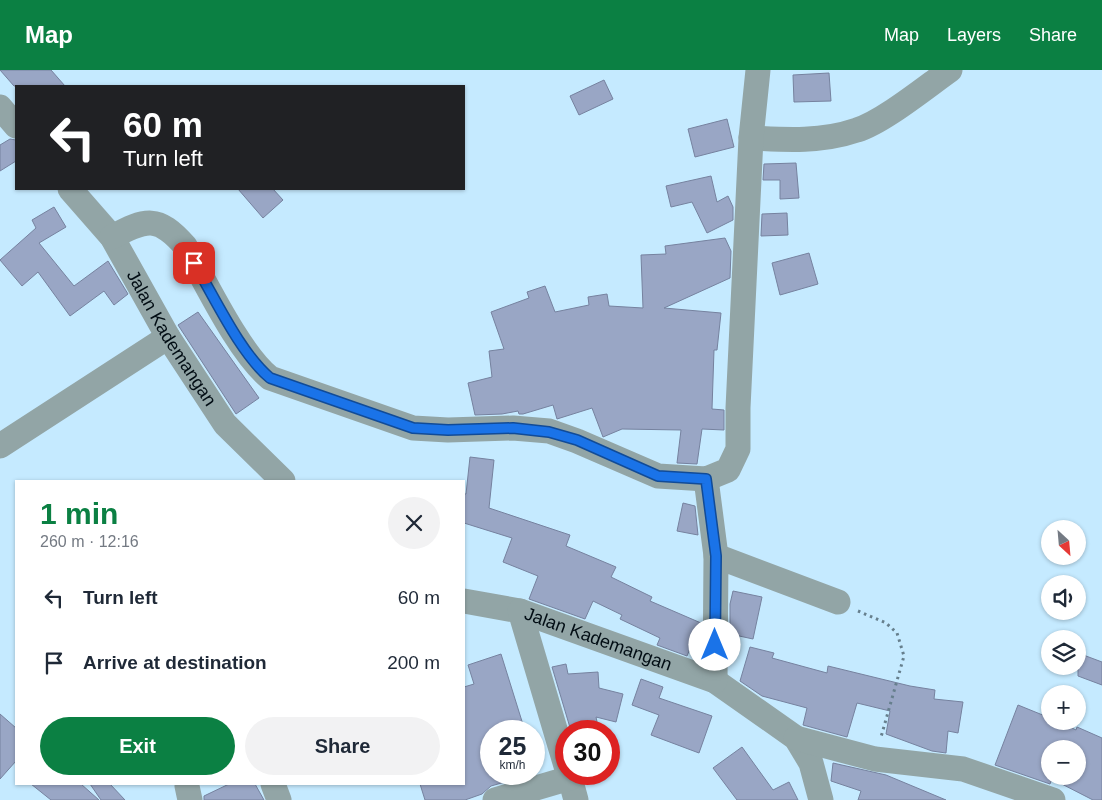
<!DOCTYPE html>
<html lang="en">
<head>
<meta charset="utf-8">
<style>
	:root { --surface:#fff; --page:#f2f2f3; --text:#1f2937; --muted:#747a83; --accent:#0b8043 }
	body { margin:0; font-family:Arial,sans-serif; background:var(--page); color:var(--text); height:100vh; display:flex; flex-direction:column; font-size:19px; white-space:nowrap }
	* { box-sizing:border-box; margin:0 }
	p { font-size:16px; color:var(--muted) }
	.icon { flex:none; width:28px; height:28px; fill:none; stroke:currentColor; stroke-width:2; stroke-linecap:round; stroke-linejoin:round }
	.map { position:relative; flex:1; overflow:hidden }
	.side { position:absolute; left:15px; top:410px; width:450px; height:305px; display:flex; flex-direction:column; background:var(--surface); border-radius:0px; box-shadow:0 1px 4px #0004 }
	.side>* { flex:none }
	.hud { position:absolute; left:15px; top:15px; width:450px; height:105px; border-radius:0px; box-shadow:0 1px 4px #0004; background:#202124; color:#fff; overflow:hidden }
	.needle { width:32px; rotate:154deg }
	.tools { position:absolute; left:1041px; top:450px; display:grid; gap:10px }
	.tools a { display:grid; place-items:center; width:45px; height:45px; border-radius:50%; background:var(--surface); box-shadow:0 1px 4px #0004; font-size:25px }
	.speed { position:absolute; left:480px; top:650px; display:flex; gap:10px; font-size:25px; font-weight:700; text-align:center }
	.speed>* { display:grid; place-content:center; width:65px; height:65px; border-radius:50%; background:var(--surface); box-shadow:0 1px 4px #0004; line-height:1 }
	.speed small { font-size:12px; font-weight:400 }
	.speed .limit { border:8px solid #d22; background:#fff; color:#111 }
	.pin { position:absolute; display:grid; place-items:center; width:42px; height:42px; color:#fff; margin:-21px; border-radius:10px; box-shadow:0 2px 8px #0006 }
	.me { position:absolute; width:55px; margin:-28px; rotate:0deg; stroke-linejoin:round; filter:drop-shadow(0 0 4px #0008) }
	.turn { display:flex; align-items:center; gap:18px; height:105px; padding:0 25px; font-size:22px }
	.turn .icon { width:65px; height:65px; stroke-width:2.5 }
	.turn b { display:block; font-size:35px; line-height:42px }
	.round { display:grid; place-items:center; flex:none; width:52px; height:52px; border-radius:26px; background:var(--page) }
	.head { display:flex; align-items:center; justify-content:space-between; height:85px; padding:0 25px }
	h1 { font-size:30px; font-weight:700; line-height:38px; color:var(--accent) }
	.button { display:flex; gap:10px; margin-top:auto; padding:10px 25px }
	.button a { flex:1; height:58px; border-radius:30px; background:var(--accent); color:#fff; font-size:20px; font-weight:700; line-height:58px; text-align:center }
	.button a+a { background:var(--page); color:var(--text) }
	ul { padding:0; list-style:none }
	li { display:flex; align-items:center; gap:15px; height:65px; padding:0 25px }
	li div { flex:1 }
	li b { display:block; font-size:19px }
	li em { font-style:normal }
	header { display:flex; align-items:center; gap:30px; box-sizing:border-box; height:70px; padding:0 25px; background:var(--accent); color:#fff }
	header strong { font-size:24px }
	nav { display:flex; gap:28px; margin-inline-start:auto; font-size:18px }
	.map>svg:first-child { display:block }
</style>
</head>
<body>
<header>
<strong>Map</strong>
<nav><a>Map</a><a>Layers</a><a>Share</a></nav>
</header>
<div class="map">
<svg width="1102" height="730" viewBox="0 0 1102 730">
	<rect width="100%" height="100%" fill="#c5eaff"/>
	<g fill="#99a6c5" stroke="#76829f" fill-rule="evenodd">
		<polygon points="0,0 51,0 65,16 14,16"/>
		<polygon points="829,3 831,31 794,32 793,5"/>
		<polygon points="604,10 613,29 579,45 570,26"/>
		<polygon points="727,49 734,77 695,87 688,59"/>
		<polygon points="10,69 16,70 16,91 0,101 0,75"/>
		<polygon points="796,93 799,128 780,129 780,110 763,110 764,94"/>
		<polygon points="711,106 717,132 728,126 733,137 733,150 707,163 692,132 671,137 666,116"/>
		<polygon points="238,119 273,119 283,130 263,148"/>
		<polygon points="54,137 66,157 39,173 74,216 108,191 128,224 114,235 104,221 70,246 38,202 22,216 0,190 36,158 32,150"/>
		<polygon points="787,143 788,165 761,166 762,144"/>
		<polygon points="725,168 731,181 730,208 664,238 721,243 717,280 714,280 712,339 724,340 724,360 702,359 697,394 677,393 681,360 622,359 603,367 592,338 557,349 553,335 523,344 519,344 518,341 502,344 475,345 468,313 492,307 489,281 504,279 491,242 529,228 527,222 545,216 555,242 589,235 588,227 607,224 609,236 643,238 641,185 666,184 665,176"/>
		<polygon points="809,183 818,214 780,225 772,193"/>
		<polygon points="198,242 259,328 236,344 178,255"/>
		<polygon points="470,387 494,390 489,438 570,465 566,476 616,497 611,507 652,527 650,531 701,553 687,586 657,575 660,568 620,549 622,545 593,531 585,549 529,529 538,506 503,492 512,468 464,453 464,424 466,424"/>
		<polygon points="683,433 695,436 698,465 677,461"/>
		<polygon points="733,521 762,527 753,569 730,564 730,534"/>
		<polygon points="750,577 774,583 772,588 827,603 828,596 910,616 935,620 934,629 963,632 958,663 948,661 946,683 932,681 886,664 890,641 857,633 847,667 803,655 807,638 762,626 740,611"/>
		<polygon points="1078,583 1102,592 1102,615 1078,606"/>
		<polygon points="501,584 525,661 491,661 491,704 533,704 491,716 482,724 465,730 425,730 420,714 464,714 464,617 474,614 468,595"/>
		<polygon points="566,594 568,604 598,602 599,618 623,624 616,652 596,647 599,661 571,661 552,597"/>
		<polygon points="641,609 663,617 659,628 712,646 699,683 651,665 659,645 632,635"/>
		<path d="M1018,635L1050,648V651H1058L1076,660L1077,657L1102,668V730H1093L1052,709L1050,714L995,695ZM1050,679H1078V706H1050Z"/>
		<polygon points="0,644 16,658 16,691 0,709"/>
		<polygon points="742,677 773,720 789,712 798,730 737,730 713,698"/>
		<polygon points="833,693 886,705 946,730 858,730 861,721 831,711"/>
		<polygon points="31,714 81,714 99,730 51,730"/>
		<polygon points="90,714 110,714 125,730 101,730"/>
		<polygon points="229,714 255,714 264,730 204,730 204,726"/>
	</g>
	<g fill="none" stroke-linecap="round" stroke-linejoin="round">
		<polyline stroke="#667f8d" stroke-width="3" stroke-dasharray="2.5 4" stroke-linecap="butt" points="858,541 886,553 897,563 904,586 881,667"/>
		<g stroke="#92a5a6" stroke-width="25">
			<polyline points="0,37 16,56"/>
			<path d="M751,68C787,70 822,72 857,60C883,52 926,17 950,0"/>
			<path id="s1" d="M70,119L112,167L168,267L225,354L283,411"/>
			<path d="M112,167C146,149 158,145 185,176C206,213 239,283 270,308L413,358L448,360L513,358L549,361L577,371L658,406L706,409L728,400L738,379V338L751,68L758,0"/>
			<polyline points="0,376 168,267"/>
			<polyline points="706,409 716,486"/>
			<path id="s2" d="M464,531L520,541L715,611L796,668L811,693L821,730"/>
			<polyline points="520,541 566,696"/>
			<polyline points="715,611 716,486 838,532"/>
			<polyline points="796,668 875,689 963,699 1053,730"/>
			<polyline points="569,704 576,730"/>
			<polyline points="273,714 279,730"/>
			<polyline points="187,716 190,730"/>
			<polyline points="495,730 570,708"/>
		</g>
	</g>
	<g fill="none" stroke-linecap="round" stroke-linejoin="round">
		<defs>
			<path id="route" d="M194,193C215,228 240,283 270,308L413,358L448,360L513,358L549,362L577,370L658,406L706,409L716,486L715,575"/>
		</defs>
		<use href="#route" stroke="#114b97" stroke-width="12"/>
		<use href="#route" stroke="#1a73e8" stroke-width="9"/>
	</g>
	<g text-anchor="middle" stroke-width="4.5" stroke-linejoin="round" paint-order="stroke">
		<g font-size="18" fill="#020d14" stroke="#c5eaff">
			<text dy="6" stroke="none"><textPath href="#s1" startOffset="181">Jalan Kademangan</textPath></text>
			<text dy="6" stroke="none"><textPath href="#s2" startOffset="140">Jalan Kademangan</textPath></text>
		</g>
	</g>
</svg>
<div class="tools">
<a><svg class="needle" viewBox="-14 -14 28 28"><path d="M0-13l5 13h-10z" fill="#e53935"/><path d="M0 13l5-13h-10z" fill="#747a83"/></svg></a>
<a><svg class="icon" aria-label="sound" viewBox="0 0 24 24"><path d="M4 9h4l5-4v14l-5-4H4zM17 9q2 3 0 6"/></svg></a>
<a><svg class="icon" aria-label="layers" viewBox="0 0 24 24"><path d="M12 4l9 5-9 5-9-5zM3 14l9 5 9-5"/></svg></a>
<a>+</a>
<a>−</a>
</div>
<div class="speed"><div>25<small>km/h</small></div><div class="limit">30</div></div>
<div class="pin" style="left:194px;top:193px;background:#d93025"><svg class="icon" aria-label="arrive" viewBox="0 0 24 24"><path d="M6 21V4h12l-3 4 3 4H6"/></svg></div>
<svg class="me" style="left:715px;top:575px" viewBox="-20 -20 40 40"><circle r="19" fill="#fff"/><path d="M0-13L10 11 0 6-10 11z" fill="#1a73e8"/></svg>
<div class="hud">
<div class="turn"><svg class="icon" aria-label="left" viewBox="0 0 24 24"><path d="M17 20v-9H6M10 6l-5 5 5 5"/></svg><div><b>60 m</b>Turn left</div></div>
</div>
<section class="side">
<div class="head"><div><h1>1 min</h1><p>260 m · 12:16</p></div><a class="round"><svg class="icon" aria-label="close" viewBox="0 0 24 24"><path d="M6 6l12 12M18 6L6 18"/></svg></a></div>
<ul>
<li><svg class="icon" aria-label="left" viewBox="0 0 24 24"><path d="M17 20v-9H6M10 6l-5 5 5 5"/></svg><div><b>Turn left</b></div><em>60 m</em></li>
<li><svg class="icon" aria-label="arrive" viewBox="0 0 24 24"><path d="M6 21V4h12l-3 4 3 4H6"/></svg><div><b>Arrive at destination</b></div><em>200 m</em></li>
</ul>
<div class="button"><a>Exit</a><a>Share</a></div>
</section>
</div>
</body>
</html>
